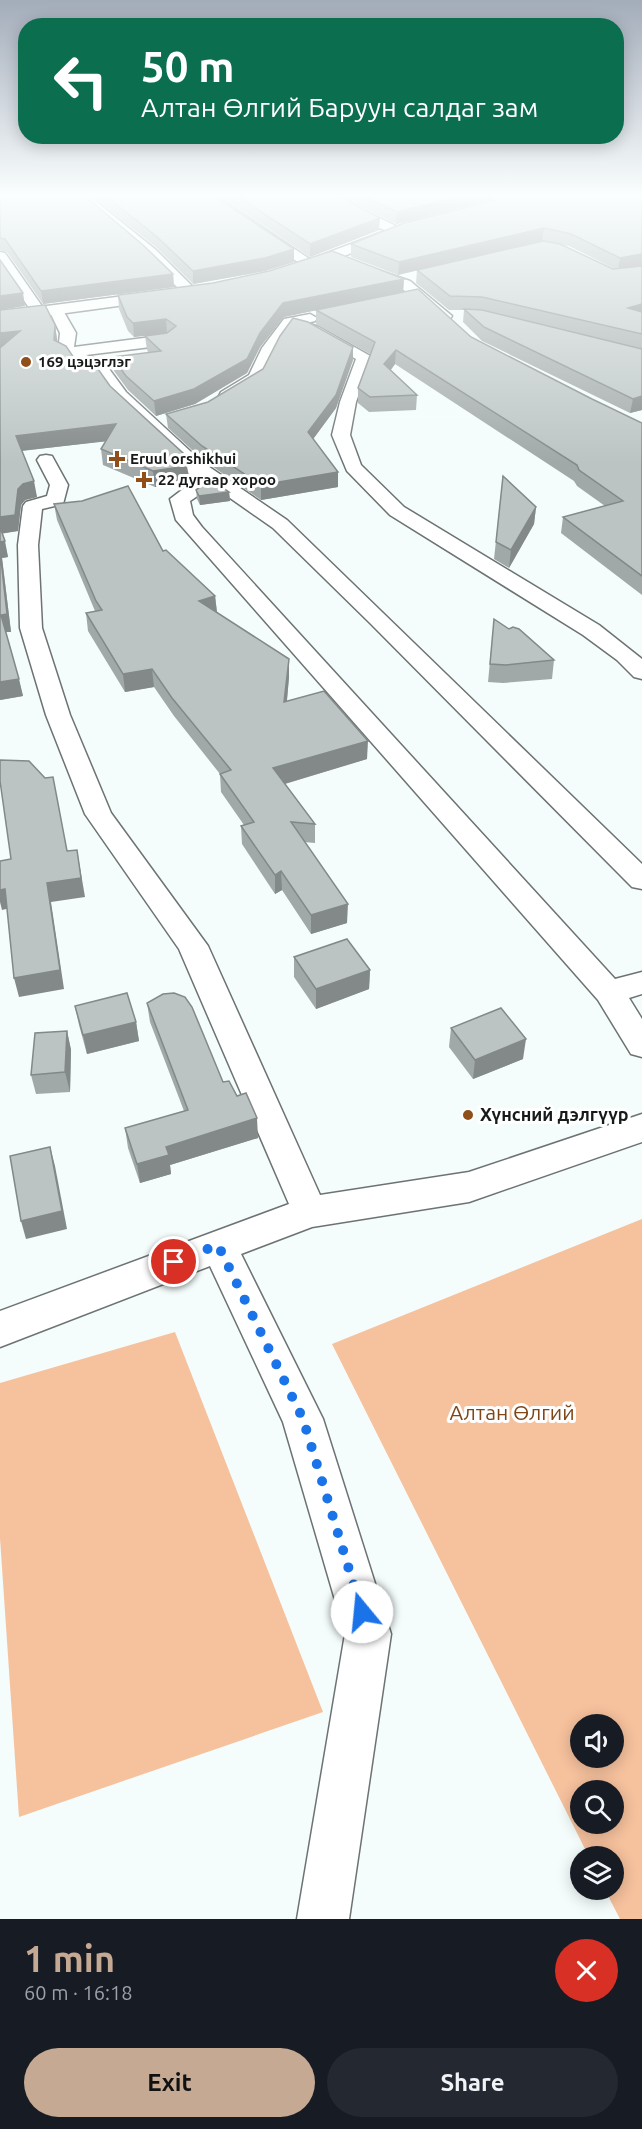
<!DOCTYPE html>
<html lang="en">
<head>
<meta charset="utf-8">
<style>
	:root { --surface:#171b24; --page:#242831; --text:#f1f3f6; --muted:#9ea1a6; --accent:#c5a993 }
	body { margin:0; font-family:Ubuntu,sans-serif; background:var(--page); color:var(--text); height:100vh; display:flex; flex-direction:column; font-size:22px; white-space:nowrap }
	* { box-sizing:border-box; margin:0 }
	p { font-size:20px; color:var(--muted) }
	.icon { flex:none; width:33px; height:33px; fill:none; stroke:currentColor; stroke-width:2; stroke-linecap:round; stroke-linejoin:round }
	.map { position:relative; height:1919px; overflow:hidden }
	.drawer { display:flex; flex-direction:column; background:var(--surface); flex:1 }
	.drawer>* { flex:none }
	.guide { position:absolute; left:18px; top:18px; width:606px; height:126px; border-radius:24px; box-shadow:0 3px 15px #0003; background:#0b6e4f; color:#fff; overflow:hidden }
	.fabs { position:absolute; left:570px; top:1714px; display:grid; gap:12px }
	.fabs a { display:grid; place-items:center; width:54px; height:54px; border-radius:50%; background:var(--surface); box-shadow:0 3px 15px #0003; font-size:30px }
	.pin { position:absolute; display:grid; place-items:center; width:51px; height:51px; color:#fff; margin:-26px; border:3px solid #fff; border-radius:50%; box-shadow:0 2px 6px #0007 }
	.me { position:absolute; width:66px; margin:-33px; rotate:343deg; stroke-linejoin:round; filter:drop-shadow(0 0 4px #0008) }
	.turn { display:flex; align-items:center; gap:21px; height:126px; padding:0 24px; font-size:27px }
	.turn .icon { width:78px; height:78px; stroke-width:2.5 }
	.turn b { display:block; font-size:42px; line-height:51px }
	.round { display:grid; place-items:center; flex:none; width:63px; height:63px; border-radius:32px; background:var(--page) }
	.summary { display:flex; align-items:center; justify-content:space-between; height:102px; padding:0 24px }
	h1 { font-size:36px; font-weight:700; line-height:45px; color:var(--accent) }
	.button { display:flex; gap:12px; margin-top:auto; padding:12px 24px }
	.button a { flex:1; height:69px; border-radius:36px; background:var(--accent); color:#111; font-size:24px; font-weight:700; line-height:69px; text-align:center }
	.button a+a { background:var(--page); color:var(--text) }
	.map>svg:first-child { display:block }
</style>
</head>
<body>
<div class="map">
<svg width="642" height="1919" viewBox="0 0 642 1919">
	<rect width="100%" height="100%" fill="#f4fcfc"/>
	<g fill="#f6c19d" fill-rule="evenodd">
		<path d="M642,1219V1919H620L605,1890H614V1857H589L332,1344ZM580,1725H614V1758H580ZM580,1791H614V1824H580Z"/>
		<polygon points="175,1332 323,1712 19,1817 0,1538 0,1383"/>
	</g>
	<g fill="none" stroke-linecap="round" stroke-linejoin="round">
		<defs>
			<g id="street">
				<polygon points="76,196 89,196 156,250 195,289 197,292 195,295 185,295 146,256"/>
				<polygon points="202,196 216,196 317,264 315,267 305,267"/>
				<path d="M328,196H341L359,208L404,230L402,233C386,236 339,208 328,196Z"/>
				<polygon points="488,196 504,196 514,201 508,205"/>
				<polygon points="0,252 5,253 44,309 46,312 44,315 34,315 0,266"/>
				<polygon points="366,266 410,281 452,316 450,319 440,319 400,287 361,273 359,270"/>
				<polygon points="56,306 61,307 76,333 74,347 167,335 172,337 175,340 172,343 167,345 86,355 104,362 126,392 202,462 287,520 642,864 642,889 632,887 370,623 273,528 210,484 208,489 190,501 193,515 202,527 615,979 642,972 642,994 629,998 642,1019 642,1057 631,1054 598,1000 176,520 170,499 191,483 187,468 113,399 92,368 61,355 58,352 60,333 49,310"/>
				<polygon points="310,314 317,318 315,321 307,323 319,327 372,357 356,402 350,435 361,465 404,507 599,625 642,659 642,679 634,677 617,660 583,635 390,515 347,471 332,435 340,402 356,359 309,333 292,328 278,348 262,381 233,400 221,400 219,396 221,392 249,375 262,348 284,319"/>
				<polygon points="46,455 52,456 68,485 63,504 42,509 38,545 42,628 70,715 111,813 208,946 320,1195 469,1172 642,1114 642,1142 469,1202 312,1227 241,1254 323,1419 391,1634 349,1919 297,1919 345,1634 283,1422 210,1266 0,1347 0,1311 289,1204 179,949 85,814 46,715 20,628 18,545 23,506 26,502 47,496 50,485 37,460 40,456"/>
			</g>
			<g id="secondary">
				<polygon points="393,228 398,229 400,232 398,235 300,273 290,273 288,270 290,267"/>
				<polygon points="163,291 169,293 171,296 169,299 0,322 0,312"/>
			</g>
		</defs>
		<use href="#street" stroke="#6d7373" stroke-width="3"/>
		<use href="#secondary" stroke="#6d7373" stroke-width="3"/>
		<use href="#street" fill="#fff" fill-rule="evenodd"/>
		<use href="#secondary" fill="#fff" fill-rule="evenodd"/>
	</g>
	<g fill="#a1a8a8" fill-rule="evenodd">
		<polygon points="0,196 173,274 174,287 43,304 7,252 0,250"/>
		<polygon points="92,196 214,196 294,249 294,262 265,271 193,284 157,248"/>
		<polygon points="220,196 339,196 379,230 310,257"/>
		<polygon points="345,196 492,196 492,200 396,224 360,206"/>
		<path d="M642,196V410L630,413L482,341L463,322L464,310H449L416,283L417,270L398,275L351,257V244ZM562,245L569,246L615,269H613Z"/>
		<polygon points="404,279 403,292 471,337 592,399 642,423 642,595 561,533 563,517 605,506 577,486 574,481 395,364 391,370 417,395 416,410 369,412 358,403 358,388 370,354 316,324 316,310 284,317 260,347 247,373 195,404 156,416 128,390 114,371 112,357 149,353 147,350 145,336 167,333 134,337 128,331 119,309 118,295"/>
		<polygon points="0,310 55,325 57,341 76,361 110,386 187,466 188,482 155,487 103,465 101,449 106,441 22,451 37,497 25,500 21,505 18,531 2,533 8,557 2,558 11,632 6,632 23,696 0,700 0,348 1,347 0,347"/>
		<polygon points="353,347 353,360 336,408 313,439 338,487 261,500 203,460 168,428 166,414 208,402"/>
		<polygon points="503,476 536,507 534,524 509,568 494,559"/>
		<polygon points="196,490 229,492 230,501 200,505 197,499"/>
		<polygon points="54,504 163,551 215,596 217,612 289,677 287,701 367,759 285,784 315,824 315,843 304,842 347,923 311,934 282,890 275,894 242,844 241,826 244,825 221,792 220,774 174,716 154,687 125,692 88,631 86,613 95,611 57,520"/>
		<polygon points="494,619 554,660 552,679 503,683 488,682"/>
		<polygon points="294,957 370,970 369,989 316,1009 294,977"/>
		<polygon points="147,1003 237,1096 258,1138 170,1165 171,1174 140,1183 128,1148 125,1128 184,1111 150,1022"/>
		<polygon points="75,1006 136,1022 139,1041 87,1054 79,1025"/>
		<polygon points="451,1028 523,1059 473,1079 449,1047"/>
		<polygon points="67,1031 71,1050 70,1092 36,1094 31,1075"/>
	</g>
	<g fill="#838888">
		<polygon points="463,196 492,196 492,200 396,224 397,212"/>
		<polygon points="380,218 379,230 310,257 310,244"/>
		<polygon points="544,228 542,241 398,275 399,262"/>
		<polygon points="294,249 294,262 265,271 193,284 193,271"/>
		<polygon points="642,254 642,267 618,271 620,258"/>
		<polygon points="173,274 174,287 43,304 41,291"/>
		<polygon points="404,279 403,292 284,317 260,347 247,373 195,404 156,416 154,401 260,333 283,303"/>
		<polygon points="23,293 25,306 0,310 0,296"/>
		<polygon points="642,304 642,317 628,308"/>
		<polygon points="166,319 167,333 134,337 133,323"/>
		<polygon points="55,325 57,339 56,354 54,340"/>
		<polygon points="20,331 22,345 0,347 0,333"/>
		<polygon points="353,347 353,360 336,408 308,446 308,432"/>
		<polygon points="396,350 395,364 384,378 384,364"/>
		<polygon points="642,396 642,410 630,413 633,399"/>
		<polygon points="116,424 118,440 19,451 16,436"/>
		<polygon points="187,466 188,482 155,487 153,471"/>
		<polygon points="338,472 338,487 261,500 261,485"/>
		<polygon points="34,481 37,497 25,500 21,505 18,531 0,534 0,517 18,489 23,484"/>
		<polygon points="229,492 230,501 200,505 199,496"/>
		<polygon points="536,507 534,524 509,568 511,550"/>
		<polygon points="5,541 8,557 2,558 11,632 5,632 1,615 0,542"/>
		<polygon points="215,596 217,613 199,601"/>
		<polygon points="289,659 289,677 285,720 284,702"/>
		<polygon points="152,669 154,687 125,692 123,674"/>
		<polygon points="19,679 23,696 0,700 0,682"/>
		<polygon points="368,741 367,759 274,787 273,768"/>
		<polygon points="77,850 85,897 51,902 64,989 19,997 14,978 47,883"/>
		<polygon points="281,871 282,890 275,894 275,875"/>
		<polygon points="5,889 10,908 2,910 0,902 0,890"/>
		<polygon points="348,904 347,923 311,934 311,915"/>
		<polygon points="370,970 369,989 316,1009 316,989"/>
		<polygon points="136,1022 139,1041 87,1054 83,1035"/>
		<polygon points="67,1031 71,1050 70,1092 65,1072"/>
		<polygon points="526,1039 523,1059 473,1079 475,1060"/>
		<polygon points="257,1118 258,1138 170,1165 171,1174 140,1183 137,1164 166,1147"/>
		<polygon points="50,1147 55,1166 67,1229 26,1239 21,1221"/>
	</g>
	<g fill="#bbc3c3" stroke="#838888" stroke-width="1.5">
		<polygon points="0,196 85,196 143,245 173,274 41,291 5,239 0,238"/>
		<polygon points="106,196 214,196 294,249 265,258 193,271 156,236"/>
		<polygon points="237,196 339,196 380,218 310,244"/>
		<polygon points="363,196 463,196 397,212"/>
		<polygon points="513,196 642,196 642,254 620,258 571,234 544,228 399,262 351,244 404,223"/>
		<polygon points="543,241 560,244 613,269 642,266 642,304 628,308 642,312 642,334 482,297 450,296 417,270"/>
		<polygon points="332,251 404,279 283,303 260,333 247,359 194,389 154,401 126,376 112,357 161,351 145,336 167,333 176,326 166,319 133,323 127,317 118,295 213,283 269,271"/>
		<polygon points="0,260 23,293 0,296"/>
		<polygon points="418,289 471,337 592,399 642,423 642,576 563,517 623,501 579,470 577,465 396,350 384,364 417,395 370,397 358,388 375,342 316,310"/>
		<polygon points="45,305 55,325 54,340 66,346 76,361 91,359 110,386 184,454 187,466 153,471 101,449 116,424 16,436 34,481 23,484 18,489 15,515 0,517 0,348 20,331 0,333 0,310"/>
		<polygon points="464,309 482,310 642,349 642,396 633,399 484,327"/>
		<polygon points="293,318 308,322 353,347 336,395 308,432 338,472 261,485 202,446 166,414 208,402 263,369 280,336"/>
		<polygon points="503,476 536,507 511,550 496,542"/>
		<polygon points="210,479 229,492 199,496 196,490"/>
		<polygon points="128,486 163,551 166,550 215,596 199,601 289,659 284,702 324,691 368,741 273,768 315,824 291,822 348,904 311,915 281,871 275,875 241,826 254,822 220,774 231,770 172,698 152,669 123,674 86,613 102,610 96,601 54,504 82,501"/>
		<polygon points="0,527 5,541 0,542"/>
		<polygon points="0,551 7,614 1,615 19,679 0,682"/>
		<polygon points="494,619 509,629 513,627 519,629 554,660 506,665 490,664"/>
		<polygon points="0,760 29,761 45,778 53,777 67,851 77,850 81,878 47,883 60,970 14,978 5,889 0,890 0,861 11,859 0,781"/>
		<polygon points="347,939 370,970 316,989 294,957"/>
		<polygon points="127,993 136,1022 83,1035 75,1006"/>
		<polygon points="174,993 185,997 192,1007 223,1082 229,1081 237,1096 246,1093 257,1118 166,1147 169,1155 137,1164 125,1128 188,1110 147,1003 163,994"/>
		<polygon points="501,1008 526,1039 475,1060 451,1028"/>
		<polygon points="67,1031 65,1072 31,1075 35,1033"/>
		<polygon points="50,1147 62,1211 21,1221 10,1156"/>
	</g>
	<linearGradient id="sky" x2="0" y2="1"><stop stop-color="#a3acba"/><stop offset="0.42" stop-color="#fafefe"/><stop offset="1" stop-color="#fafefe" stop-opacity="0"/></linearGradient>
	<rect width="642" height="464" fill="url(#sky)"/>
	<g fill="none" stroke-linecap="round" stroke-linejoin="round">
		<polyline stroke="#1a73e8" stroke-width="10" stroke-dasharray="0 18" points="174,1262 218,1245 303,1419 362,1612"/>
	</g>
	<g fill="#8f4e1a" stroke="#fff" stroke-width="2">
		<circle cx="26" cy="362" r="6"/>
		<path d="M114 450h6v6h6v6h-6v6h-6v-6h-6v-6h6z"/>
		<path d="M141 471h6v6h6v6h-6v6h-6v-6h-6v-6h6z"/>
		<circle cx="468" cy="1115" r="6"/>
	</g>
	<g text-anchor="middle" stroke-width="6" stroke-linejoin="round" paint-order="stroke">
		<g font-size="15" font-weight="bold" fill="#171a1a" stroke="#fff" text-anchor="start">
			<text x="38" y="367">169 цэцэглэг</text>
			<text x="130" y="464">Eruul orshikhui</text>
			<text x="158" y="485">22 дугаар хороо</text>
		</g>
		<g font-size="18" font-weight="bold" fill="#171a1a" stroke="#fff" text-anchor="start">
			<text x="480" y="1121">Хүнсний дэлгүүр</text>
		</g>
		<g font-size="21" fill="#7f4618" stroke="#fff">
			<text x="512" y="1420">Алтан Өлгий</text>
		</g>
	</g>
</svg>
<div class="fabs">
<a><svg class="icon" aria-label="sound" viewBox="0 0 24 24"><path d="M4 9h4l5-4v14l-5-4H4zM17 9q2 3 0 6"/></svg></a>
<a><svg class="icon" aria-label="search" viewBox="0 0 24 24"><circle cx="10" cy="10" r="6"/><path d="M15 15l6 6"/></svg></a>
<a><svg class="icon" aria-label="layers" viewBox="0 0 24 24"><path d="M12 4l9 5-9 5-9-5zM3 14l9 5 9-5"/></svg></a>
</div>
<div class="pin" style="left:174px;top:1262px;background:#d93025"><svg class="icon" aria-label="arrive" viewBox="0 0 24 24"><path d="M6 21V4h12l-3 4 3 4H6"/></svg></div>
<svg class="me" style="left:362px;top:1612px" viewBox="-20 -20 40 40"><circle r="19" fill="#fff"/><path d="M0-13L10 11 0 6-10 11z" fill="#1a73e8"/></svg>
<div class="guide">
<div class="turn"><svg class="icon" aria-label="left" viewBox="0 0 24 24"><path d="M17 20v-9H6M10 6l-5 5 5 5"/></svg><div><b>50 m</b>Алтан Өлгий Баруун салдаг зам</div></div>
</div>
</div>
<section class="drawer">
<div class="summary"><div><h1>1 min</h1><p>60 m · 16:18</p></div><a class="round" style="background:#d93025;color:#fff"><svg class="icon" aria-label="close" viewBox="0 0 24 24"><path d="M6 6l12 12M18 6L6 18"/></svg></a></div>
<div class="button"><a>Exit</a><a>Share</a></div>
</section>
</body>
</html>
